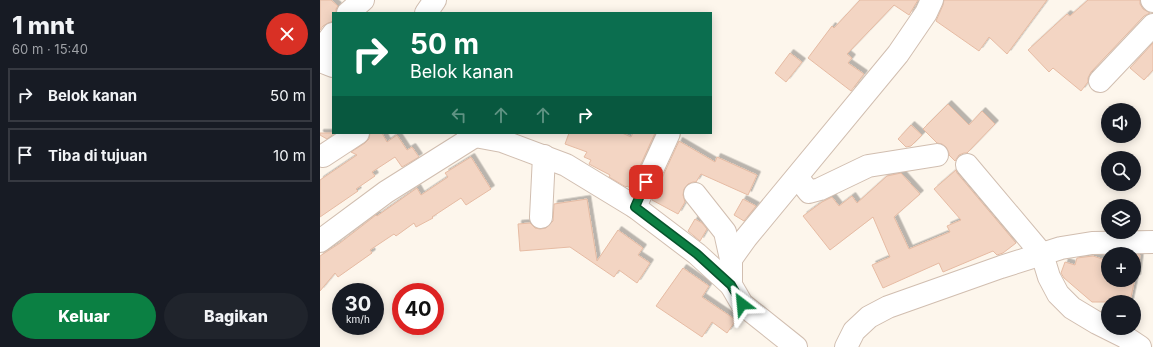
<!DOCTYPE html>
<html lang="id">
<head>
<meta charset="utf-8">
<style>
	:root { --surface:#171b24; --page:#20242c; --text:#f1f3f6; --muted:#9ea1a6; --line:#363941; --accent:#0b8043 }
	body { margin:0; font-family:Inter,sans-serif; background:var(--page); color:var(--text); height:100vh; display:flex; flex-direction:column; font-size:15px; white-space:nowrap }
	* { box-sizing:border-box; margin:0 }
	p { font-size:13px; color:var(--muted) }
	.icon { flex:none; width:22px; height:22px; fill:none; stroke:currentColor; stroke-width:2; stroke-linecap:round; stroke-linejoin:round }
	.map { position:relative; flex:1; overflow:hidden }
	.details { display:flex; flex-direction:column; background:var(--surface); width:320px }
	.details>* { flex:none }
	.top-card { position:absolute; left:12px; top:12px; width:380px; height:122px; border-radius:0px; box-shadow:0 2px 10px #0003; background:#0b6e4f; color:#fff; overflow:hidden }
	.controls { position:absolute; left:781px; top:103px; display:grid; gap:8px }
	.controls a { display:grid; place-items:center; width:40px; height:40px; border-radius:50%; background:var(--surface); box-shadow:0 2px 10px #0003; font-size:20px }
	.speed { position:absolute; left:12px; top:283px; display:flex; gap:8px; font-size:20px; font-weight:700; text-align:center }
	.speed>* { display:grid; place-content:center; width:52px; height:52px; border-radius:50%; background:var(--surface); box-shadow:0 2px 10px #0003; line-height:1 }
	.speed small { font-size:10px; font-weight:400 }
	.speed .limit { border:6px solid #d22; background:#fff; color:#111 }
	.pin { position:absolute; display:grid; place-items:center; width:34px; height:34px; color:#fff; margin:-17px; border-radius:8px; box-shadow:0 2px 6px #0006 }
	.me { position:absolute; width:44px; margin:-22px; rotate:331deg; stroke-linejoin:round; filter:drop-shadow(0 0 3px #0008) }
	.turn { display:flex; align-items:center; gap:14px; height:84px; padding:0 12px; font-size:18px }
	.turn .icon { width:52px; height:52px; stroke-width:2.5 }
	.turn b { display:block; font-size:28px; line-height:34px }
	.lanes { display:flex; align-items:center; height:38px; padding:0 12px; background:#0003; justify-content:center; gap:20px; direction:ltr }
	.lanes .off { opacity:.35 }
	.round { display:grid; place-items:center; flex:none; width:42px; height:42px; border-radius:21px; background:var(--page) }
	.overview { display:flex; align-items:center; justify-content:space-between; height:68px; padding:0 12px }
	h1 { font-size:24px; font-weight:800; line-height:30px }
	.action { display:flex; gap:8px; margin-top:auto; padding:8px 12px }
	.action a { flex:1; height:46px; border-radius:24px; background:var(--accent); color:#fff; font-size:16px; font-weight:800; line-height:46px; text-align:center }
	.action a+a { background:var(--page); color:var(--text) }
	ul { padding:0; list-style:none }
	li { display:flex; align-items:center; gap:12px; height:54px; margin:0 8px 6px; padding:0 4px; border:2px solid var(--line); border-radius:0px }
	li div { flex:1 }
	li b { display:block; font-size:15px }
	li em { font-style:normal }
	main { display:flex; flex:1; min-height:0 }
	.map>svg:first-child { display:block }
</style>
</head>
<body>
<main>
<section class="details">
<div class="overview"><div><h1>1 mnt</h1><p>60 m · 15:40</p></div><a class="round" style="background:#d93025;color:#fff"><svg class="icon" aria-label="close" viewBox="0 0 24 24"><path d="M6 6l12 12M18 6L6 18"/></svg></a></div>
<ul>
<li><svg class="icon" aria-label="right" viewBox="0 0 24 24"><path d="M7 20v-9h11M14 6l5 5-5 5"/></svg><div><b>Belok kanan</b></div><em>50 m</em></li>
<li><svg class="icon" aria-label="arrive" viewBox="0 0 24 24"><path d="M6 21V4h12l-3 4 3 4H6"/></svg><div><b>Tiba di tujuan</b></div><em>10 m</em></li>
</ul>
<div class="action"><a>Keluar</a><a>Bagikan</a></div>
</section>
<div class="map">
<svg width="833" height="347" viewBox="0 0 833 347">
	<defs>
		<filter id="shadow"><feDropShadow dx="3.5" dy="-3.5" stdDeviation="0" flood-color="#0004"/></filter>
	</defs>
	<rect width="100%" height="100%" fill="#fdf6ec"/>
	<g fill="#f3d5c3" stroke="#e6bba3" filter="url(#shadow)">
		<polygon points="0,0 11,0 18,6 16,9 16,13 13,13 13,20 11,22 8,23 3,26 0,30"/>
		<polygon points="540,0 598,0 589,15 574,5 527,54 532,58 528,63 544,74 531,91 488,58 512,26 514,28"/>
		<polygon points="624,0 727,0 687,54 669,37 659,51 616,21 623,5"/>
		<polygon points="768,0 820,0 820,4 823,9 830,13 824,16 771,72 768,78 768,82 761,91 733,68 729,72 708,50 747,14 750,16"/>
		<polygon points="833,43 833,70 824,80 810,68"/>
		<polygon points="470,53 482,62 466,82 455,73"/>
		<polygon points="628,104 649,125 662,111 675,124 647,153 644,153 639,155 635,161 629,155 629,153 626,147 622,144 617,143 603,129"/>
		<polygon points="591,125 602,135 591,146 586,147 578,139"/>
		<polygon points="0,133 15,133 7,139 0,135"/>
		<polygon points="50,133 62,133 67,142 77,135 87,150 92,147 99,157 82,167 75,157 52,172 55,176 36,189 38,191 0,217 0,180 37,155 31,152 45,143 49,139"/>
		<polygon points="249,133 302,133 311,137 313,133 335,133 310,188 307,186 306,187 289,177 290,175 269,164 271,160 264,157 267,152 245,144"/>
		<polygon points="359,141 395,162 397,157 437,175 428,195 381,174 376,182 373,182 368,184 364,189 363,195 365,202 358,214 332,200"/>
		<polygon points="151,157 171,189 146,205 141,198 112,217 113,218 96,227 94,223 76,236 74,234 50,250 52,253 18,277 15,273 0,291 0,256 20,243 56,215 57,216 97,188 101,195 128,177 125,173"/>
		<polygon points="636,170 637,173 696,243 683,253 677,255 673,251 623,272 619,263 563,288 552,265 570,257 553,217 510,250 483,216 502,202 512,197 519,206 532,196 537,203 567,176 581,173 600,194 574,217 589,249 630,232 627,226 641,220 614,189"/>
		<polygon points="267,199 277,261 298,230 323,248 318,255 330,263 317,283 299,270 294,277 250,247 200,251 198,224 210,223 215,228 220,229 226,228 233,221 234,204"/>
		<polygon points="423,199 436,206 424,221 414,215"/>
		<polygon points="375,219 382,223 387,229 380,241 368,231"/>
		<polygon points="814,255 820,255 817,278 815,278 810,302 772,302 744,278 741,273 745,262 755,265 757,258 773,256 788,261 788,280 814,280"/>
		<polygon points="363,268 389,286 382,297 416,320 407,333 392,322 382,337 336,306"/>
	</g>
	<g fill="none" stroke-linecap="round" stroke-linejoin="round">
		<defs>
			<g id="minor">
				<polyline points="832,0 833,1"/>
				<polyline points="28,13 43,0"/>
				<polyline points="106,13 115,0"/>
				<polyline points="0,51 13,34"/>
				<polyline points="0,61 13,66"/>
				<polyline points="780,81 833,25"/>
				<polyline points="148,133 155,136 182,141 246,165 315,207 377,254 411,285"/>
				<polyline points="3,156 38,133"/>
				<polyline points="647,165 722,254 729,277 738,294 752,308 777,323 805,337 820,347"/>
				<polyline points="477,177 489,192 500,189 548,166 617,155"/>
				<polyline points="375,194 405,232 411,259"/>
				<polyline points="315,207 349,133"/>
				<polyline points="221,217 224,156"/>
				<polyline points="0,241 66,192 155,136"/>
				<polyline points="476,347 422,304 411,285 411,259 426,238 578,54 606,13 612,0"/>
				<polyline points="526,347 534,331 549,317 568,307 681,267 741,248 772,243 833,242"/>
			</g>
		</defs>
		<use href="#minor" stroke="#d1beb0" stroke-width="24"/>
		<use href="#minor" stroke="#fff" stroke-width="22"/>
	</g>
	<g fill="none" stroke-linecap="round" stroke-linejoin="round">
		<defs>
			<polyline id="route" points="326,182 315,207 377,254 411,285 422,304"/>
		</defs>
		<use href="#route" stroke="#07532c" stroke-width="10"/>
		<use href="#route" stroke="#0b8043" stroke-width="7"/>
	</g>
</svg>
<div class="controls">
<a><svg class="icon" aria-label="sound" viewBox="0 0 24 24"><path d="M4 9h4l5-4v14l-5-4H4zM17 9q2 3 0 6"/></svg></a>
<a><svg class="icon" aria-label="search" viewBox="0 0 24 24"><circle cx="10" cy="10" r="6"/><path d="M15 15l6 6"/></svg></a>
<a><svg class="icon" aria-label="layers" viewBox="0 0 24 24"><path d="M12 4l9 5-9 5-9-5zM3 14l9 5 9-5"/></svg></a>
<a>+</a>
<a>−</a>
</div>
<div class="speed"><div>30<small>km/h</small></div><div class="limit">40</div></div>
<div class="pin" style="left:326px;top:182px;background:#d93025"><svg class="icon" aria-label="arrive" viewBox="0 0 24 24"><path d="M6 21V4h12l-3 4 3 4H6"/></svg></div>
<svg class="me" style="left:422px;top:304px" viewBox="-20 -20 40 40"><path d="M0-17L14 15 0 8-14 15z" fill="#0b8043" stroke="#fff" stroke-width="4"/></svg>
<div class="top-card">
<div class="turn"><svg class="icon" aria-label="right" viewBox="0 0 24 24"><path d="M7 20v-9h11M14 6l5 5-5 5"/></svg><div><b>50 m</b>Belok kanan</div></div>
<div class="lanes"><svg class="icon off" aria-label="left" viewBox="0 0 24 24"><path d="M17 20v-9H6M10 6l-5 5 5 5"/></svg><svg class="icon off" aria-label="ahead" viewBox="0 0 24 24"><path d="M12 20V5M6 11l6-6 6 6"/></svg><svg class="icon off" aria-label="ahead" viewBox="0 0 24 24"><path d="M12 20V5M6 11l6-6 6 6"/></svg><svg class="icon" aria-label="right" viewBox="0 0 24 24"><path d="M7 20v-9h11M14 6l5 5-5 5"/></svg></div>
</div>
</div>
</main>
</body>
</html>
